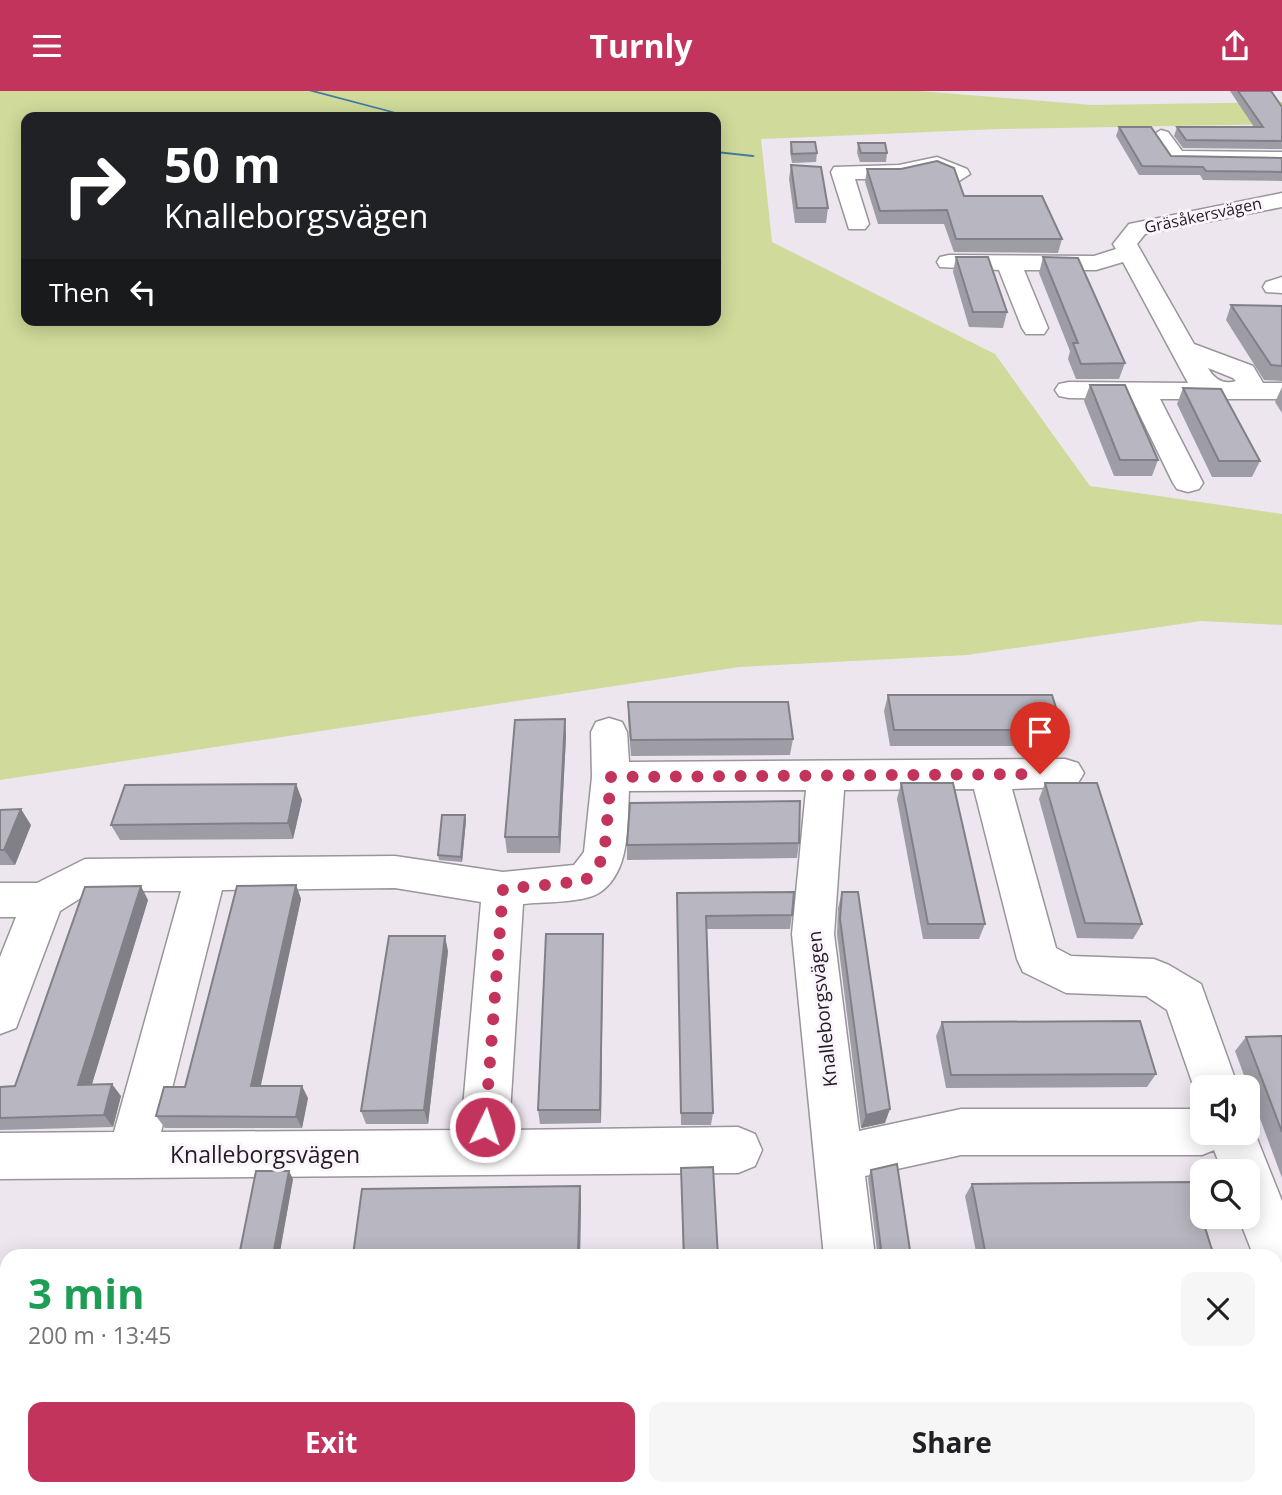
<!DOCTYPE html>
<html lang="en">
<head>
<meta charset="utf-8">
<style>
	:root { --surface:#fff; --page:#f6f6f6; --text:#202124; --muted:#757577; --accent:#c3345d }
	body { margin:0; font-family:"Open Sans",sans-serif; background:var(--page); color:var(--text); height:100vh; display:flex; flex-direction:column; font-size:26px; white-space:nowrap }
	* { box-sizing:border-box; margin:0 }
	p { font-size:23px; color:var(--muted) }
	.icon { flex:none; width:38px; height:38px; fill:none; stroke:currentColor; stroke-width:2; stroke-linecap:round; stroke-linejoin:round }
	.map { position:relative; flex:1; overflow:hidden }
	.side { position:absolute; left:0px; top:1158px; width:1283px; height:247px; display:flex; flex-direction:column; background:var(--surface); border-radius:21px 21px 0 0; box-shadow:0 4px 18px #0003 }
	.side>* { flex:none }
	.banner { position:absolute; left:21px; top:21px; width:700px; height:214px; border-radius:14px; box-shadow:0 4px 18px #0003; background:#202124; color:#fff; overflow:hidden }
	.tools { position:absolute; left:1190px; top:984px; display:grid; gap:14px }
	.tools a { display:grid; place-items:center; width:70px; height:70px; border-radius:14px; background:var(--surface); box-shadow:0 4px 18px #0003; font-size:35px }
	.pin { position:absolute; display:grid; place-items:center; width:60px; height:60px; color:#fff; margin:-72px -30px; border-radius:50% 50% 50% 0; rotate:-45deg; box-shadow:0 0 7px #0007 }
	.pin .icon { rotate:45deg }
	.me { position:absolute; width:77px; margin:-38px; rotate:4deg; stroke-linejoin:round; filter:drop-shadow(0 0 5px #0008) }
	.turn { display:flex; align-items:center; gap:24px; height:147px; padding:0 28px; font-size:32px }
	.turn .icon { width:91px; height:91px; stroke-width:2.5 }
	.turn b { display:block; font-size:49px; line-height:60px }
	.then { display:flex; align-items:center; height:66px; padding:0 28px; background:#0003; gap:14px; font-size:26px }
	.round { display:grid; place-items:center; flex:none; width:74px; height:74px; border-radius:14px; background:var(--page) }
	.summary { display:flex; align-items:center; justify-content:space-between; height:119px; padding:0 28px }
	h1 { font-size:42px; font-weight:700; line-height:52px; color:#1e9e55 }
	.cta { display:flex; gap:14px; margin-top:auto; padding:14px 28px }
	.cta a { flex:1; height:80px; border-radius:14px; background:var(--accent); color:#fff; font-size:28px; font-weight:700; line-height:80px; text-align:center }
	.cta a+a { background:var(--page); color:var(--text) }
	header { display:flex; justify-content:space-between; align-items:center; height:91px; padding:0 28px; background:var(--accent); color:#fff; font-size:32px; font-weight:700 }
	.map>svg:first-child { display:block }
</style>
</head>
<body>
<header><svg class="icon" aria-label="menu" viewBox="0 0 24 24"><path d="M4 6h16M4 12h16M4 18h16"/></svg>Turnly<svg class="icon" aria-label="share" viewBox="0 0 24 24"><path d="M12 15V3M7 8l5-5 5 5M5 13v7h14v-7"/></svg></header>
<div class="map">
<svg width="1282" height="1404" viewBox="0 0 1282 1404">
	<rect width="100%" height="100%" fill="#ede6ef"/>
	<path fill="#d0da9a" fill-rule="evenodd" d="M0,0H919L1092,14L1282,11V33L999,38L761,48L772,151L995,263L1090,395L1282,423V534L1201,530L967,564L739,576L0,689ZM26,26H716V229H26Z"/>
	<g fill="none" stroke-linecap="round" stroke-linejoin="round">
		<g fill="#417c9c" fill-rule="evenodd">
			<polygon points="309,0 316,0 414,26 408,26"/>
			<polygon points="716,60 753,64 755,65 753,66 716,62"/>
		</g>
		<defs>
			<g id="minor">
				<polygon points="1161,39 1168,41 1182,60 1282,61 1282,73 1168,71 1151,45"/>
				<polygon points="937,66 967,78 970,83 959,90 935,80 899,88 855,88 869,133 865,138 849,138 831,81 834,76 899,74"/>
				<path d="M1282,102V116L1145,143L1137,153L1194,253L1253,275L1263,292H1282V308H1160L1203,392L1199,398L1188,401L1177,398L1173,392L1132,308L1069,307L1059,305L1055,299L1059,293L1069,291L1188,292L1123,171L1096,179H1024L1048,237L1044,243H1026L1022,237L999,179L940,176L937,171L940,166L949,164L1094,165L1116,158L1113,153L1129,133ZM1208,277L1233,287L1236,290C1223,294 1214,288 1208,277Z"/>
				<polygon points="1282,186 1282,202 1266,201 1263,196 1266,191"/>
				<path d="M609,627L622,631L627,641L629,671L1065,668L1078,672L1084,682L1078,692L1065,696L1012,698L1056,857L1071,865L1154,868L1169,874L1201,893L1238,996H1202V1013L1199,1011L1167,919L1146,905L1066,902L1023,881L1017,868L974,698L844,699L834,843L859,1040L961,1018H1202V1041H1248V1025L1282,1110V1191L1276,1189V1166H1254L1238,1125H1248V1080H1222L1214,1059L1202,1064H961L865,1085L875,1166H824L792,843L806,699L629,700C627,733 631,781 599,802C583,812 542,811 523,813L509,1039L738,1036L755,1043L762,1059L755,1075L738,1082L0,1088V1042L114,1041L181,800H92L60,820L16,937L0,943V866L16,826H0V792H37L85,768L395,765L503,781L574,774L584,761L592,686L591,641L596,631ZM395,797L481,811L461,1039L161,1041L222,799Z"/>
				<polygon points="0,1206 7,1208 7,1260 0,1258"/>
				<rect x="1276" y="1267" width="6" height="54"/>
				<rect x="351" y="1398" width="58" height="6"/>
				<polygon points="922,1398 979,1398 981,1404 923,1404"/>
			</g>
		</defs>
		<use href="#minor" stroke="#9b949c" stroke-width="3"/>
		<use href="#minor" fill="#fff" fill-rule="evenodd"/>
	</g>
	<g fill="#9e9da6">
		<polygon points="1230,0 1271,0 1282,16 1282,58 1183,57 1174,45 1177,36 1254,36"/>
		<polygon points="1119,36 1171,65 1282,67 1282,90 1203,89 1200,84 1139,84 1116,45"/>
		<polygon points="791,51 817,62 816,71 792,72 790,61"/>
		<polygon points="858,52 887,62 886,71 860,71 857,62"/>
		<polygon points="791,74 828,117 826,132 795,132 789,88"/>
		<polygon points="867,78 964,105 1062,148 1058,162 954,161 944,133 878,133 865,91"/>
		<polygon points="956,166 1007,221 1003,237 969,236 953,181"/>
		<polygon points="1043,166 1125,272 1119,288 1076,288 1068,268 1070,260 1039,182"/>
		<polygon points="1231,214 1282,215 1282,290 1264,289 1226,229"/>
		<polygon points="1090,294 1158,369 1152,385 1114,385 1084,310"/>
		<polygon points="1282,296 1282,322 1275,311"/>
		<polygon points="1183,297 1260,370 1252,386 1212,386 1177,313"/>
		<polygon points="888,604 1063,639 1056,655 890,655 884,620"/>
		<polygon points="628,611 793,648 790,664 631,665 628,627"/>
		<polygon points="565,628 566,645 560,762 507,762 505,746"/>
		<polygon points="901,692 985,833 979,848 923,848 897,708"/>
		<polygon points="1045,692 1142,833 1133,848 1077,847 1039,708"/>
		<polygon points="296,693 302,709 293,748 120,749 111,734"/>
		<polygon points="0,719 31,734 15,774 0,774"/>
		<polygon points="466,729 462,771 439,769 438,764"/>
		<polygon points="799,752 797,767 627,769 627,754"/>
		<polygon points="296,794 301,808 260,995 308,1007 302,1037 165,1037 156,1025 185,996"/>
		<polygon points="842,801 885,1032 861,1037 837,843 838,817"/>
		<polygon points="677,802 792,824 790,838 706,838 713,1022 711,1034 681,1034"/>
		<polygon points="148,809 92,993 121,1005 113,1036 0,1039 0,996 15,995"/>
		<polygon points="603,843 601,1032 540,1033 538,1019"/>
		<polygon points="448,860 428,1033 366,1033 361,1020"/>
		<polygon points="942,931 1156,983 1147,996 946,997 936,945"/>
		<polygon points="1282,945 1282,1087 1235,960 1246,946"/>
		<polygon points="681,1077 718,1166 683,1166"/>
		<polygon points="871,1079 911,1166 872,1166 874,1161 877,1160 868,1087"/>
		<polygon points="293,1088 279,1166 240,1166 239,1165"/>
		<polygon points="972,1093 1212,1159 1205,1166 977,1166 965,1105"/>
		<polygon points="581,1108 580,1166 354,1166 353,1164"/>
	</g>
	<g fill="#818087">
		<polygon points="565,628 566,645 560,762 559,746"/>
		<polygon points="296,693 302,709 293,748 288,732"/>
		<polygon points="21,718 31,734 15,774 4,759"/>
		<polygon points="465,724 466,729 462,771 461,766"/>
		<polygon points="296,794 301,808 258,1008 251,995"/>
		<polygon points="141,795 148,809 88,1006 78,994"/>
		<polygon points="603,843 603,858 601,1032 600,1019"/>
		<polygon points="445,845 448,860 428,1033 424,1019"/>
		<polygon points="112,993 121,1005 113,1036 104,1024"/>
		<polygon points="302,995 308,1007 302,1037 296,1026"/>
		<polygon points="890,1018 885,1032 861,1037 866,1024"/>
		<polygon points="289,1080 293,1088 279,1166 274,1166 273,1164"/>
		<polygon points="580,1095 581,1108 580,1166 579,1166"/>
		<polygon points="310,1398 314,1398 315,1404 311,1404"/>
	</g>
	<g fill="#b8b7c1" stroke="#818087" stroke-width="2">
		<polygon points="1238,0 1271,0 1282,16 1282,50 1186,49 1177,36 1263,36"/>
		<polygon points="1119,36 1151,36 1171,65 1282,67 1282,81 1206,80 1203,76 1142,75"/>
		<polygon points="791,51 815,51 817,62 792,63"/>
		<polygon points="858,52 885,52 887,62 861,62"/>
		<polygon points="937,70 954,77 964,105 1042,105 1062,148 956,148 947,119 880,120 867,78 901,78"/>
		<polygon points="791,74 821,76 828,117 797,117"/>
		<polygon points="956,166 988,166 1007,221 973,221"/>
		<polygon points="1043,166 1078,167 1125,272 1081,273 1073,252 1078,252"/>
		<polygon points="1231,214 1282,215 1282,275 1271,274"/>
		<polygon points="1090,294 1125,294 1158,369 1120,369"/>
		<polygon points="1183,297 1221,298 1260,370 1219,370"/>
		<polygon points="888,604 1052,604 1063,639 894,639"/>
		<polygon points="628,611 788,611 793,648 631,649"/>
		<polygon points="565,628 559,746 505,746 515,629"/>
		<polygon points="901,692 953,692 985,833 928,833"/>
		<polygon points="1045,692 1097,692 1142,833 1085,832"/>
		<polygon points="296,693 288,732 111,734 125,694"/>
		<polygon points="800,710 799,752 627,754 630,712"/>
		<polygon points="21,718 4,759 0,759 0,719"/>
		<polygon points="442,724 465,724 461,766 438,764"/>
		<polygon points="296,794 251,995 302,995 296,1026 156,1025 164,996 185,996 237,795"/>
		<polygon points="141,795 78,994 112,993 104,1024 0,1027 0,996 15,995 85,796"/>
		<polygon points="794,801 792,824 706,825 713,1022 681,1022 677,802"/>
		<polygon points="842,801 858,801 890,1018 866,1024 840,828"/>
		<polygon points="546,843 603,843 600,1019 538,1019"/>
		<polygon points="389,845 445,845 424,1019 361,1020"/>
		<polygon points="1140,930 1156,983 951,984 942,931"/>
		<polygon points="1282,945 1282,1041 1246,946"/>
		<polygon points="897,1073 911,1166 874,1166 874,1161 881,1158 871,1079"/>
		<polygon points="713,1076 718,1166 684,1166 681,1077"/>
		<polygon points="256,1080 289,1080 273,1164 239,1165"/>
		<polygon points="1191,1091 1212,1159 985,1160 972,1093"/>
		<polygon points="580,1095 578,1161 353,1164 362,1098"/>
		<polygon points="267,1398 310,1398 311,1404 254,1404"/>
		<polygon points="448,1398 519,1398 520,1404 449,1404"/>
		<polygon points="871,1398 889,1398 891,1404 853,1404"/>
		<polygon points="1060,1398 1094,1398 1096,1404 1042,1404"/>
	</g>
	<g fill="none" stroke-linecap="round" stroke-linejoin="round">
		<polyline stroke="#c3345d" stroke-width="12" stroke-dasharray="0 21.6" points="485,1036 503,798 585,790 604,766 611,686 1040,683"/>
	</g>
	<g text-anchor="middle" stroke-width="6" stroke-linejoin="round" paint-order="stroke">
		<g font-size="16" fill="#201e21" stroke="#fbf4fc">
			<text transform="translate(1203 124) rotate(-12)" y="6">Gräsåkersvägen</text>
		</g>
		<g font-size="19" fill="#201e21" stroke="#fbf4fc">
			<text transform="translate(822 918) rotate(-96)" y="7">Knalleborgsvägen</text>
		</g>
		<g font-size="23" fill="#201e21" stroke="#fbf4fc">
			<text x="265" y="1072">Knalleborgsvägen</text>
		</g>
	</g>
</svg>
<div class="tools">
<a><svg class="icon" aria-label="sound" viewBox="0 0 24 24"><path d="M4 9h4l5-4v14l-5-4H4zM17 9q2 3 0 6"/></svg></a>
<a><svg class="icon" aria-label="search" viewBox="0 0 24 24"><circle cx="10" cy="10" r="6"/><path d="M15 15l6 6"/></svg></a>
</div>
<div class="pin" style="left:1040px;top:683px;background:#d93025"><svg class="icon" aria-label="arrive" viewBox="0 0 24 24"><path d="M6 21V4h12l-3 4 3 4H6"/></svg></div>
<svg class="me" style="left:485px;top:1036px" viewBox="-20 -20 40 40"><circle r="17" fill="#c3345d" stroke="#fff" stroke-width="3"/><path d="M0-11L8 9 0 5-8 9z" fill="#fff"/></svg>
<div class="banner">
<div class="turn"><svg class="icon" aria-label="right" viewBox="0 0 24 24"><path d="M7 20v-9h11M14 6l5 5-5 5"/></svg><div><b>50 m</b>Knalleborgsvägen</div></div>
<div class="then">Then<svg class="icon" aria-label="left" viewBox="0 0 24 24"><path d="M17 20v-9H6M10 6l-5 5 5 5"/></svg></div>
</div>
<section class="side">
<div class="summary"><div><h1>3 min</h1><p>200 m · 13:45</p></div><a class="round"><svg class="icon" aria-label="close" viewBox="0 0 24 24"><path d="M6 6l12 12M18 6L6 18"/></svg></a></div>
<div class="cta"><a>Exit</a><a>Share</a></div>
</section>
</div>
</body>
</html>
